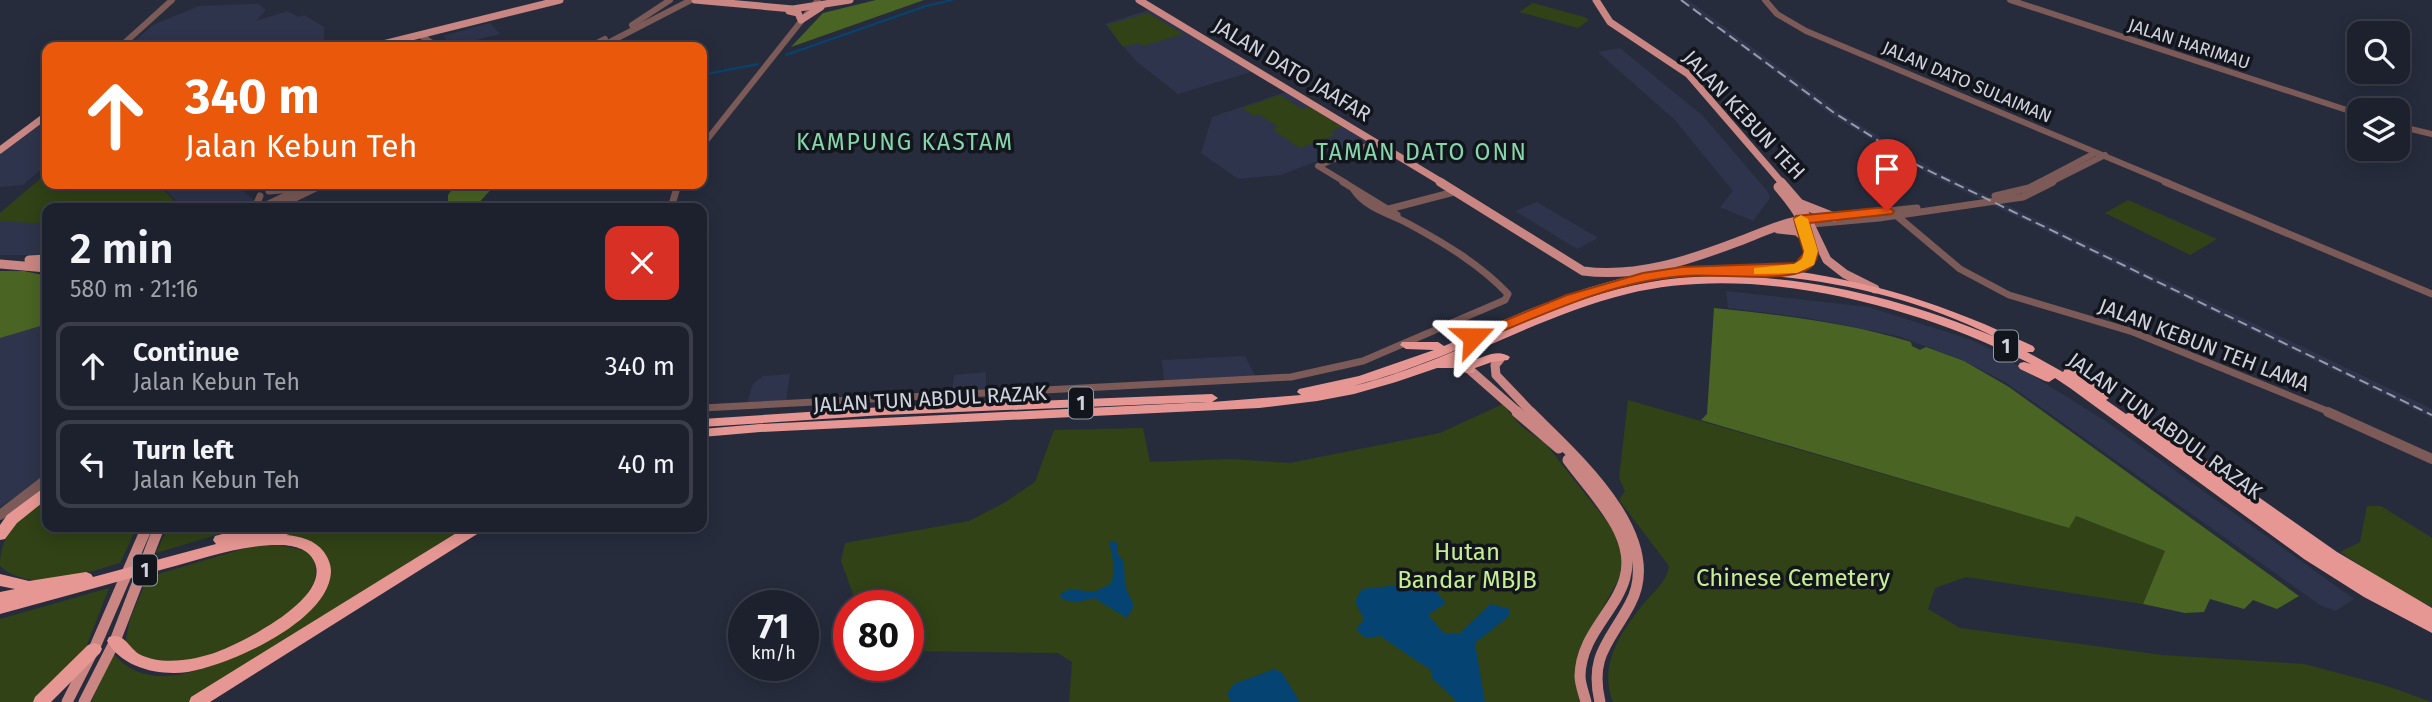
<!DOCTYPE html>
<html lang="en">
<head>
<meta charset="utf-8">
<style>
	:root { --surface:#1d212e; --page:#252936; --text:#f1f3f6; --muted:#a0a3aa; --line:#3b3e4a }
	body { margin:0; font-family:"Fira Sans",sans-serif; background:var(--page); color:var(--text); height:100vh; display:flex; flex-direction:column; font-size:26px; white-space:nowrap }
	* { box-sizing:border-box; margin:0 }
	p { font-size:23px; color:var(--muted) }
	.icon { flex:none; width:38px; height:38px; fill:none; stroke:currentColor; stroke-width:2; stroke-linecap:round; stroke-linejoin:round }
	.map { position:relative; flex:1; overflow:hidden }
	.sheet { position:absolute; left:42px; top:203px; width:665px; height:329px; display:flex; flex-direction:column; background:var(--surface); border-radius:14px; box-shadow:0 4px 18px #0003,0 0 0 2px var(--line) }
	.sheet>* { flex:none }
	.banner { position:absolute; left:42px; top:42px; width:665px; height:147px; border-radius:14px; box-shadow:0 4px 18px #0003,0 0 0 2px var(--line); background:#ea580c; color:#fff; overflow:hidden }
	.tools { position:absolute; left:2347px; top:21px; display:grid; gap:14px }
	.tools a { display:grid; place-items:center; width:63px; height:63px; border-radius:14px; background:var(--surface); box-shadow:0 4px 18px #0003,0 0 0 2px var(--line); font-size:35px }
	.speed { position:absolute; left:728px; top:590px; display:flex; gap:14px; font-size:35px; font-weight:700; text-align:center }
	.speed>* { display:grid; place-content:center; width:91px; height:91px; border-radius:50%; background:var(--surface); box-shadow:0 4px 18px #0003,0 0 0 2px var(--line); line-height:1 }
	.speed small { font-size:18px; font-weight:400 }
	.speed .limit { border:10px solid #d22; background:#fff; color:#111 }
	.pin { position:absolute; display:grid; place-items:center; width:60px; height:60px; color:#fff; margin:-72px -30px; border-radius:50% 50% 50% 0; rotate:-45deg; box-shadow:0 0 7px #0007 }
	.pin .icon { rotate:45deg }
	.me { position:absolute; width:77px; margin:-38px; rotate:67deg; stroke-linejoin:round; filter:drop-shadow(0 0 5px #0008) }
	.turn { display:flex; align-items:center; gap:24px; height:147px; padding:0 28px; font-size:32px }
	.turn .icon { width:91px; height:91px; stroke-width:2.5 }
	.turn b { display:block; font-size:49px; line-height:60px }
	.round { display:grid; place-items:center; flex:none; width:74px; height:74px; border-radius:14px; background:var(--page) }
	.head { display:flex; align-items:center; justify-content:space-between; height:119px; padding:0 28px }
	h1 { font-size:42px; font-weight:600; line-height:52px }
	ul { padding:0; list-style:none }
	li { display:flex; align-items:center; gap:21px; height:88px; margin:0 14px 10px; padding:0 14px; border:4px solid var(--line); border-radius:14px }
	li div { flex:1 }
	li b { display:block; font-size:26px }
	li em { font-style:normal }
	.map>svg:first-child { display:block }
</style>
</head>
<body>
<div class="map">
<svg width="2432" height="702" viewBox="0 0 2432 702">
	<rect width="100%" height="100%" fill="#272c3d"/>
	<g fill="#2e344b">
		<polygon points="1679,0 1688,0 1842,114 1936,171 2432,409 2432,418 1928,174 1833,116"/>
		<polygon points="259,4 266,10 256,21 288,11 298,17 304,15 324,27 324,47 128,47 153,25 199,6"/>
		<polygon points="1151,9 1254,71 1178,94 1136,61 1105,24"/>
		<polygon points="490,23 500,34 452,46 443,36"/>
		<polygon points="1620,48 1703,116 1768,192 1770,198 1753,221 1720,207 1733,191 1675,120 1598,52"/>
		<polygon points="1288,91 1370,141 1281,175 1238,179 1201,153 1212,117"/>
		<polygon points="47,117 47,164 23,185 0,187 0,153"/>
		<polygon points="161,184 235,184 256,202 246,208 173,208 180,206"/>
		<polygon points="1537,202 1598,238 1577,249 1515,211"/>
		<polygon points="0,218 47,220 47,255 0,255"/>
		<polygon points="0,272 47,280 47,476 0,507"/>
		<polygon points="1726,291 1868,307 1969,339 1994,351 2107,422 2354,599 2335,611 2320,605 2005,382 1962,360 1898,336 1808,318 1728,308"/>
		<polygon points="1245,356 1255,376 1164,382 1162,360"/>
		<polygon points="986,372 986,391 952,392 954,375"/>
		<polygon points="790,374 786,401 747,403 753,384 763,376"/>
	</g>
	<g fill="#304216">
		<polygon points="1533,3 1584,17 1589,20 1578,28 1519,12"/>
		<polygon points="1148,13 1183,34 1143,46 1139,43 1123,47 1107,25"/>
		<polygon points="1280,95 1302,109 1310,107 1342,127 1331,131 1335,135 1300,148 1273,130 1278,127 1259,114 1254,116 1242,108"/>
		<polygon points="47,173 47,184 158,184 175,202 159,208 47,208 47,224 0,221 0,213"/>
		<polygon points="2128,200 2217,239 2190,255 2105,213"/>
		<path d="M1628,400L2069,528L2075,516L2166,551L2143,604L1966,577L1935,588L1928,609L1960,628L2162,655L2304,664L2384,685L2432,702H1613C1598,665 1621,631 1645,602C1655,591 1667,581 1669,566L1619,500L1625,491L1619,478Z"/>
		<polygon points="1503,404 1521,426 1546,444 1620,538 1624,570 1587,636 1580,702 1069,702 1072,662 1058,653 908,651 908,606 857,605 841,561 845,543 969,521 1004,503 1035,482 1054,430 1143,428 1150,462 1230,459 1290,463 1440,433"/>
		<path d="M47,497V527H137L120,563C83,573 33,595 0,566C0,533 21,515 47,497Z"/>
		<polygon points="2367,506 2381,506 2432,538 2432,607 2398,590 2340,552 2360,542"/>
		<polygon points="168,527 243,527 156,553"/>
		<path d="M305,527H465L189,702H91L113,653C149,698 215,667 255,644C265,638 280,633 287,625C304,608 316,582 329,562L317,546L272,536Z"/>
		<path d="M275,544L311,552C345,610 193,680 150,665C141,662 132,650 125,645L130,619L148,577L246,548Z"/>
		<polygon points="109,588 83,655 33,702 0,702 0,619"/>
	</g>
	<g fill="#4a6423">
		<polygon points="876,0 924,0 791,47 823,13"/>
		<polygon points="456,184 496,184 474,208 448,208 448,195"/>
		<polygon points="0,271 24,271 47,276 47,324 0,338"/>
		<path d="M1714,308C1781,315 1847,322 1911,342L1912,346L1920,350L1926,347L1964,361L2009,387L2299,596L2277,609L2253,600L2244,609L2210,599L2204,612L2185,613L2143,604L2165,551L2076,516L2069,528L1701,420L1707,414Z"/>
	</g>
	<g fill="#054472">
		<polygon points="1109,541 1118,543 1118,554 1124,562 1125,586 1134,606 1127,618 1094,598 1078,602 1064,600 1059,595 1069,589 1094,592 1112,583 1114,565"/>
		<polygon points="1428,582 1446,603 1428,615 1445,634 1460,633 1490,604 1510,609 1509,616 1475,643 1485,702 1457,702 1432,678 1432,671 1380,636 1365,638 1356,629 1364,620 1355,601 1362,589"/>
		<polygon points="1275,669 1282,673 1300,702 1231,702 1227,694 1234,684"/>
	</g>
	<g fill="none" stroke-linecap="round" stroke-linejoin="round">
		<g stroke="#054472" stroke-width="2">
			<polyline points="786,55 926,6 952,0"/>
			<polyline points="702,75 758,64"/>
		</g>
		<g stroke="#7b5a58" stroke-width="6">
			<polyline points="1765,0 1777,14 1806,31 2169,183"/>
			<polyline points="2010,0 2359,114"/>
			<polyline points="632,25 670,0"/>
			<polyline points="420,35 438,47"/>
			<polyline points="120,47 172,0"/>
			<polyline points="589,47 605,39"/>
			<polyline points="600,47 691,0"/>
			<polyline points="2398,126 2432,134"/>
			<polyline points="702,146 818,0"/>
			<polyline points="1346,183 1318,166 1376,142"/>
			<polyline points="2038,183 2095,153"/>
			<polyline points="2049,183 2105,155"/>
		</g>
		<g stroke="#7b5a58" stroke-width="7">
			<polyline points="1343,182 1397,215"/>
			<polyline points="2165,182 2432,294"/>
			<polyline points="269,191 293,189"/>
			<polyline points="1995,196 2029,188 2041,182"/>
			<polyline points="255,208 260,196"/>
			<polyline points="260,208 311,184"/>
			<polyline points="274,208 324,184"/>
			<polyline points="671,208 678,184"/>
			<polyline points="1389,209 1454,192"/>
			<polyline points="1897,216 1960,269 2009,295 2133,332 2332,413"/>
			<polyline points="1829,217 1917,208"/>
			<polyline points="1812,224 1879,218 2023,197 2053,182"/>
			<path d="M702,408L1291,377L1363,361L1505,300L1508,294C1481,265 1444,243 1409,224C1391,214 1367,209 1354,190"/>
		</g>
		<g stroke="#7b5a58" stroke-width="10">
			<polyline points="2328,412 2432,459"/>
			<polyline points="0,515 47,479"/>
		</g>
		<g stroke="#c98682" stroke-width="7">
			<polyline points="695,0 793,9 850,0"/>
			<polyline points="1139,0 1443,183"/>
			<polyline points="1596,0 1610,22 1688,74 1782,183"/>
			<polyline points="789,11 798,13 801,20 821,7"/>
			<polyline points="401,43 428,47"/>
			<polyline points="371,47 560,0"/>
			<polyline points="0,150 47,115"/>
		</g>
		<g stroke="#c98682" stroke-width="9">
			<path d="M1440,182L1583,271C1636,278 1687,261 1737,242C1761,233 1783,222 1809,219"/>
			<polyline points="1781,182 1800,204 1827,260 1845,274 1875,289"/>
			<polyline points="1801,204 1834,217"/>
			<polyline points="1778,229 1797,231 1807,239"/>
			<polyline points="29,260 47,259"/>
			<polyline points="0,264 47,268"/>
			<path d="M1774,270L1797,268L1809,262C1815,233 1796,208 1778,187"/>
			<polyline points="1500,359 1495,365 1496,375 1532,413"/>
			<polyline points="1470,370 1519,413"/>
		</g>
		<g stroke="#c98682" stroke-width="11">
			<polyline points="1517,412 1559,448"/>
			<path d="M1530,412C1573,455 1667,536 1630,604C1610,642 1589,655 1600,702"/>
			<path d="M1568,460C1584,482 1607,506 1619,531C1650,595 1581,618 1580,676C1580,684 1584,694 1586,702"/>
			<polyline points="67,702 94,649 147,527"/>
			<polyline points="84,702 115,641 159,527"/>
		</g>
		<g fill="#e79793" fill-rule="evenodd">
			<path d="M1751,266C1857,276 1937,300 2033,346L2035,349L2033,352H2027L2063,372L2065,369H2073L2111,393L2112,396L2106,400L2126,414L2132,411L2137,412L2337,552L2432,608V633L2364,597L2304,559L2070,388L2055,378L2049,382L2045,381L2020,369L2018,366L2020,363L2024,362L2031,364L2023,360C1910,304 1753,263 1627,294C1567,309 1511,336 1454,360C1460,360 1466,362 1471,361C1484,357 1498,348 1510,357L1508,360L1492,362L1475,368L1474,373H1466L1458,368H1437L1396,382L1354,394L1317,401L1259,408L760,432L702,437V429L760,424L1208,402L883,415L702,427V419L883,407L1212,394L1218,398L1212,402L1301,395L1297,392L1299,389L1359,376L1434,350L1406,349L1400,345L1402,342H1438L1444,346C1511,317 1581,284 1653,272C1685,267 1718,267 1751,266ZM1702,273C1805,273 1902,291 1995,337C1897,296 1785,269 1679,278C1639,282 1599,293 1561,307C1491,333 1425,369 1353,386C1448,362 1533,309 1628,284C1653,278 1678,276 1702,273Z"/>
			<polygon points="47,487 47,499 17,523 5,539 0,540 0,525 7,515 42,489"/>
			<path d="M248,527H272L271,529L278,527H302L300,531L286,535C300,536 315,540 324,552C328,558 331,564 331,572C329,621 230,665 188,672C159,676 122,668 107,641L109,637C124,632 129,648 139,654C161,666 195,660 217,652C243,642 333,598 314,561C308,548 292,545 278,545C239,545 201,559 164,569C109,584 55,599 0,614V592L15,589L0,586V574L29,581L86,572L91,574L93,577L216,544L213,540L215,536Z"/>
			<polygon points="466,527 484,527 482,531 210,702 189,702 191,697"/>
			<polygon points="94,643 100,645 102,649 100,653 51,702 33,702 35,697 88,645"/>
		</g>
		<polyline stroke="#979aa7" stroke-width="2" stroke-dasharray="10 5" stroke-linecap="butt" points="1681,0 1833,112 1917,165 2432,415"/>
	</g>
	<path fill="#ea580c" stroke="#983908" stroke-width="2" d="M1887,207L1894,211L1892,214L1809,223L1818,253C1816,261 1814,266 1806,270C1780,283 1714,273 1683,276C1612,281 1543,315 1478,341L1473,342L1465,337L1567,295L1643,273L1682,267L1796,263L1804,253L1794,219L1796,216Z"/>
	<polygon fill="#f59e0b" points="1801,215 1808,219 1818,251 1814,265 1797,273 1754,274 1754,268 1794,264 1802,259 1804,251 1794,219"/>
	<g text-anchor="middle" stroke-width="7" stroke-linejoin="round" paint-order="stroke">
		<g font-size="18" fill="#cfd2dd" stroke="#13151c">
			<text transform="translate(2189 44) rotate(18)" y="6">JALAN HARIMAU</text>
			<text transform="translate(1967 82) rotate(23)" y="6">JALAN DATO SULAIMAN</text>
		</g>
		<g fill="#13151c" stroke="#9799a3" stroke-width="2">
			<rect x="1994" y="330.5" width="24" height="31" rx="5"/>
			<rect x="1069" y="387.5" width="24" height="31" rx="5"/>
			<rect x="133" y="554.5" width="24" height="31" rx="5"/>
		</g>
		<g font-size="19" font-weight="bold" fill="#cfd2dd">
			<text x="2006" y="353">1</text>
			<text x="1081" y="410">1</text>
			<text x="145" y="577">1</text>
		</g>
		<g font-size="21" fill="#cfd2dd" stroke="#13151c">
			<text transform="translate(1292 70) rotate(31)" y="7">JALAN DATO JAAFAR</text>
			<text transform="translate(1744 115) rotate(47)" y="7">JALAN KEBUN TEH</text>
			<text transform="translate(2204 345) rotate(21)" y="7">JALAN KEBUN TEH LAMA</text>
			<text transform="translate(930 399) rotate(-3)" y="7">JALAN TUN ABDUL RAZAK</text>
			<text transform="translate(2165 426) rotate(36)" y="7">JALAN TUN ABDUL RAZAK</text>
		</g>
		<g font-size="23" letter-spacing="2" fill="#86d6ac" stroke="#13151c">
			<text x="905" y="150">KAMPUNG KASTAM</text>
			<text x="1422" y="160">TAMAN DATO ONN</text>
		</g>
		<g font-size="24" fill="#c6ef92" stroke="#13151c">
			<text x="1467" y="560">Hutan<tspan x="1467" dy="28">Bandar MBJB</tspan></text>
			<text x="1793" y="586">Chinese Cemetery</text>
		</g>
	</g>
</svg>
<div class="tools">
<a><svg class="icon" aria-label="search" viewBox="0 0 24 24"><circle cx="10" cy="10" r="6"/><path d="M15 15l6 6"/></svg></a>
<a><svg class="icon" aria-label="layers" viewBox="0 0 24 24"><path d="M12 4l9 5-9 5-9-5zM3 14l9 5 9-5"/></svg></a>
</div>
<div class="speed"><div>71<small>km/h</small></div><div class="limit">80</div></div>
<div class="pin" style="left:1887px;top:211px;background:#d93025"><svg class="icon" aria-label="arrive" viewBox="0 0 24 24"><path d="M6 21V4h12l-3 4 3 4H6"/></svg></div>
<svg class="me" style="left:1473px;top:337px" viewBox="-20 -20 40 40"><path d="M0-17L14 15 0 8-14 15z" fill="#ea580c" stroke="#fff" stroke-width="4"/></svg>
<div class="banner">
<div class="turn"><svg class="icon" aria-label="ahead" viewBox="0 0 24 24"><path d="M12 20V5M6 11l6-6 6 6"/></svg><div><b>340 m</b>Jalan Kebun Teh</div></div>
</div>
<section class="sheet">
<div class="head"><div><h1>2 min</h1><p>580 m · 21:16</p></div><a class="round" style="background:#d93025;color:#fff"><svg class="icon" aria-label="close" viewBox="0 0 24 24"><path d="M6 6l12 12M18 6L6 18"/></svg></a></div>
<ul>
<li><svg class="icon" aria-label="ahead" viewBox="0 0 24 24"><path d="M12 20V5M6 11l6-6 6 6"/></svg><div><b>Continue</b><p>Jalan Kebun Teh</p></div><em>340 m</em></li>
<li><svg class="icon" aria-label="left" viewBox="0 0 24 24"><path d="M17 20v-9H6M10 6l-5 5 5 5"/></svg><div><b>Turn left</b><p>Jalan Kebun Teh</p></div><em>40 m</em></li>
</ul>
</section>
</div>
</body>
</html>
